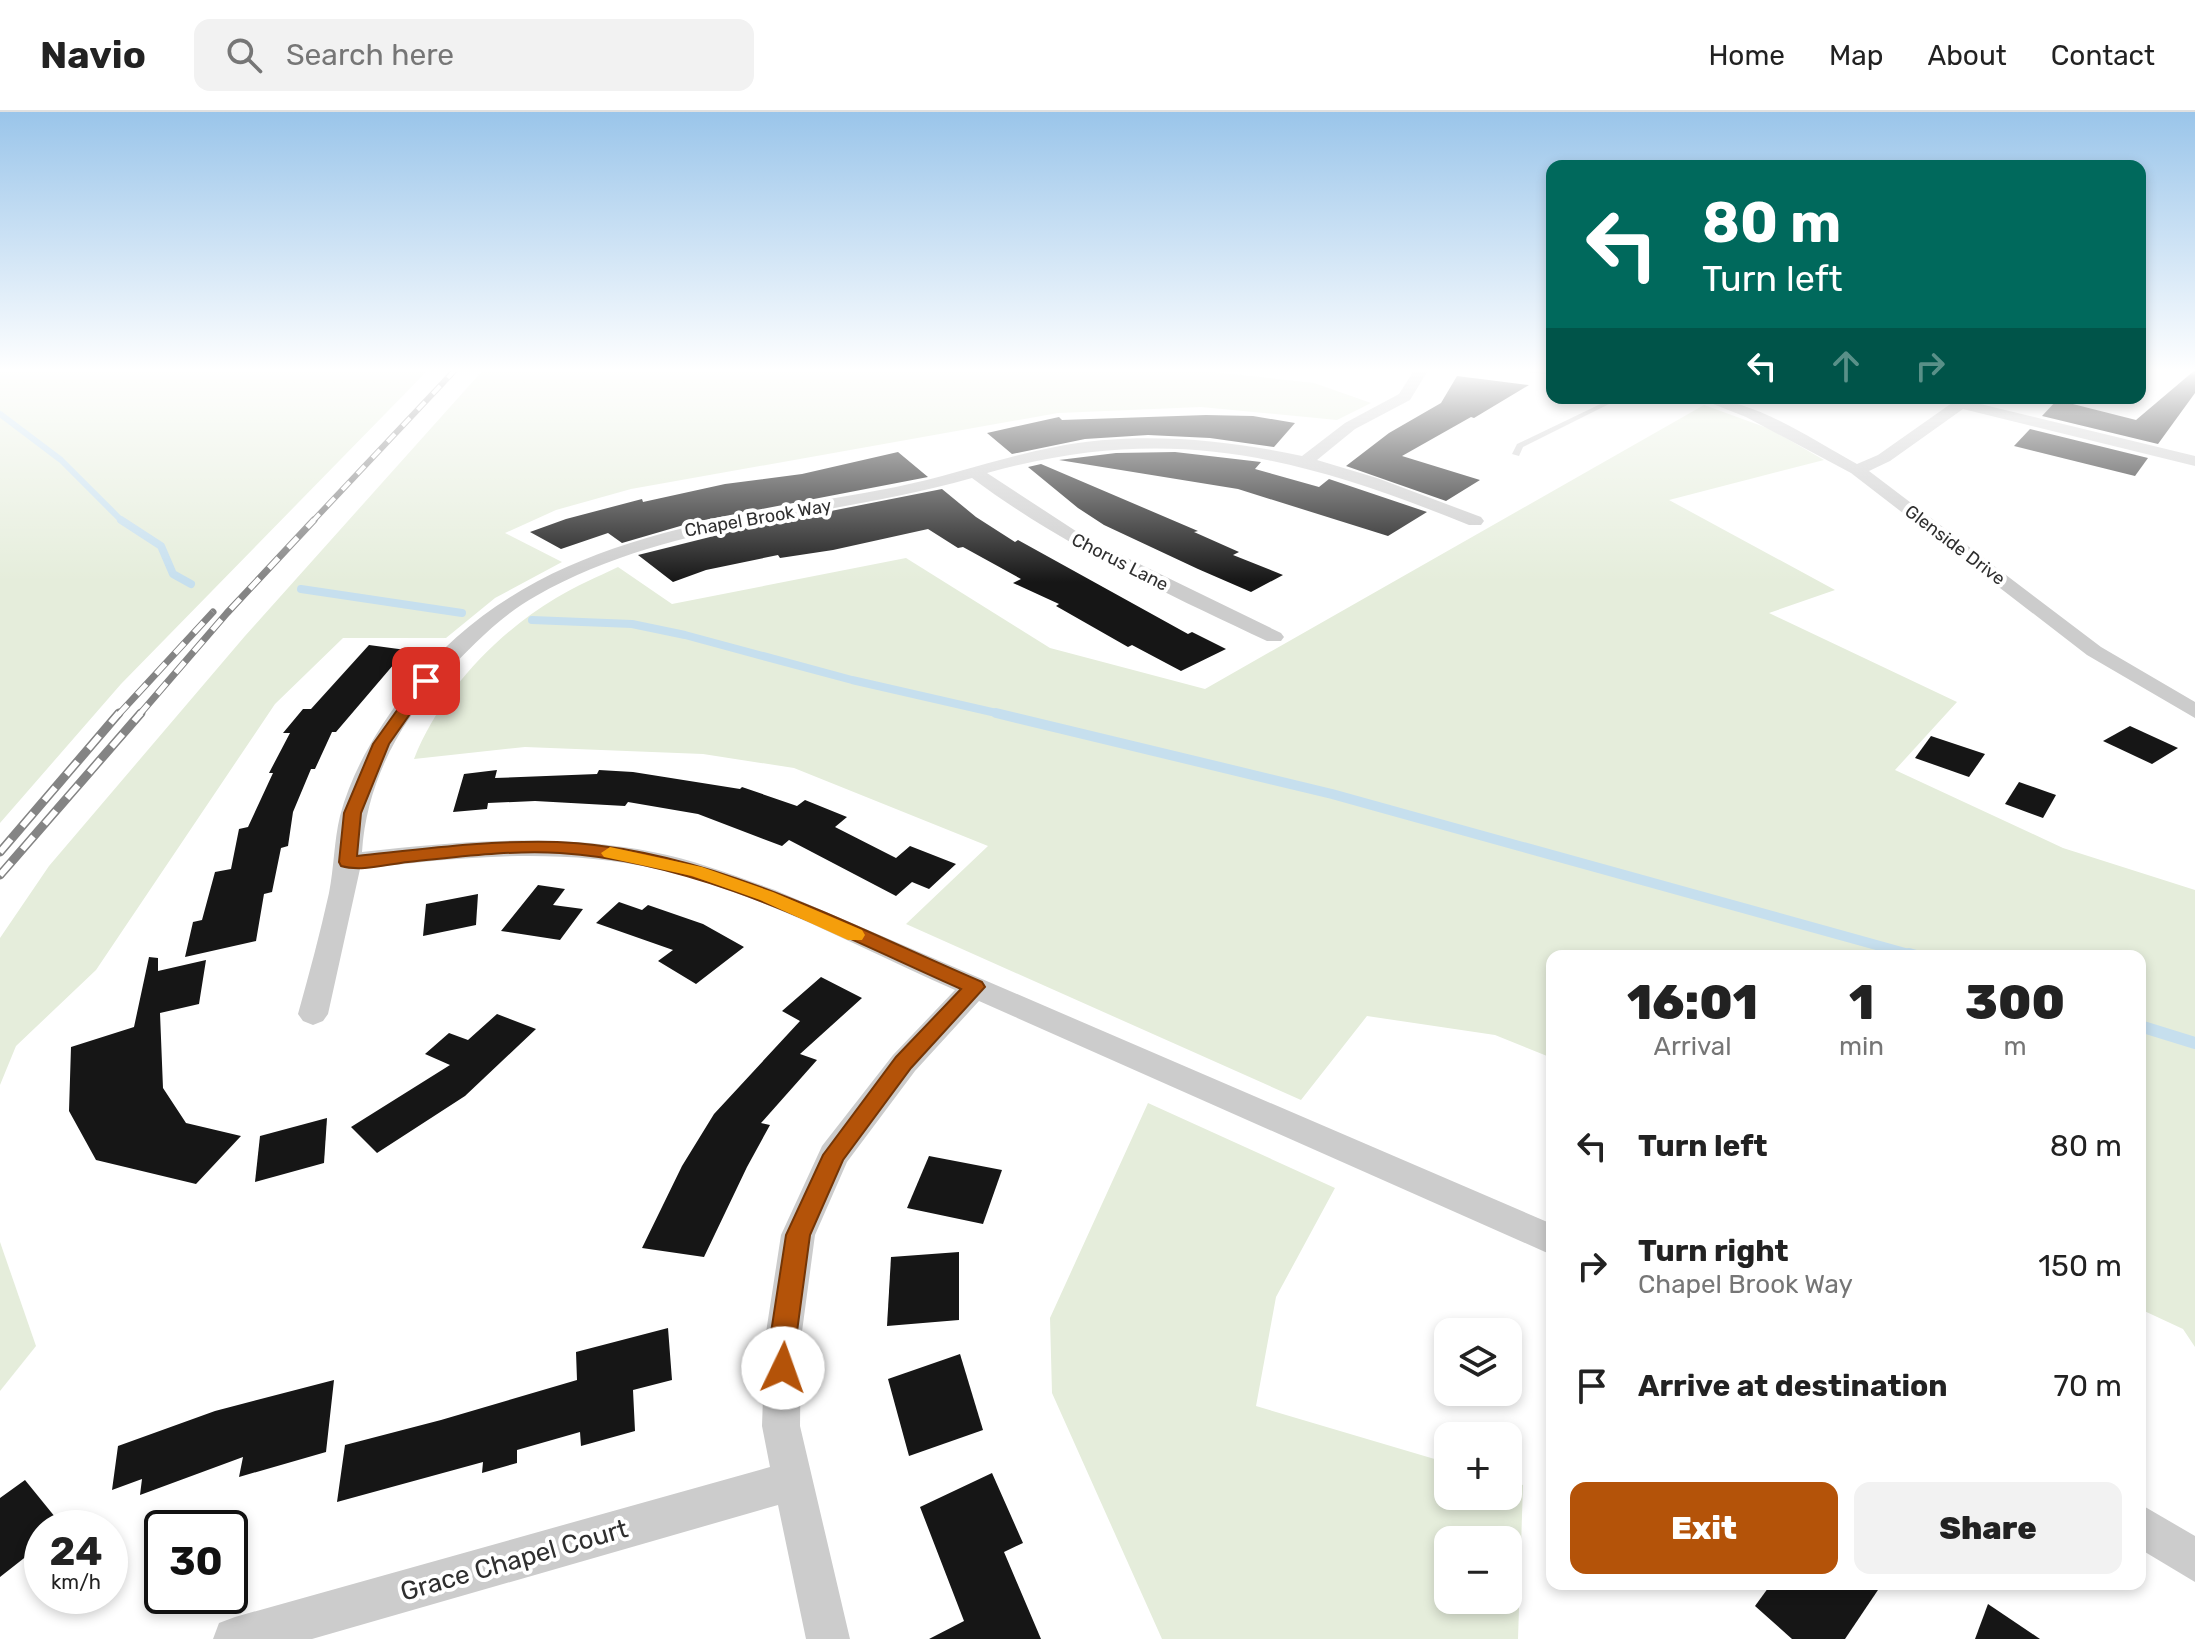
<!DOCTYPE html>
<html lang="en">
<head>
<meta charset="utf-8">
<style>
	:root { --surface:#fff; --page:#f2f2f2; --text:#222; --muted:#767676; --line:#e0e0e0; --accent:#b45309 }
	body { margin:0; font-family:Rubik,sans-serif; background:var(--page); color:var(--text); height:100vh; display:flex; flex-direction:column; font-size:30px; white-space:nowrap }
	* { box-sizing:border-box; margin:0 }
	p { font-size:26px; color:var(--muted) }
	.icon { flex:none; width:44px; height:44px; fill:none; stroke:currentColor; stroke-width:2; stroke-linecap:round; stroke-linejoin:round }
	.map { position:relative; flex:1; overflow:hidden }
	.panel { position:absolute; left:1546px; top:838px; width:600px; height:640px; display:flex; flex-direction:column; background:var(--surface); border-radius:16px; box-shadow:0 4px 12px #0003 }
	.panel>* { flex:none }
	.guide { position:absolute; left:1546px; top:48px; width:600px; height:244px; border-radius:16px; box-shadow:0 4px 12px #0003; background:#00695c; color:#fff; overflow:hidden }
	.buttons { position:absolute; left:1434px; top:1206px; display:grid; gap:16px }
	.buttons a { display:grid; place-items:center; width:88px; height:88px; border-radius:16px; background:var(--surface); box-shadow:0 4px 12px #0003; font-size:40px }
	.speed { position:absolute; left:24px; top:1398px; display:flex; gap:16px; font-size:40px; font-weight:700; text-align:center }
	.speed>* { display:grid; place-content:center; width:104px; height:104px; border-radius:50%; background:var(--surface); box-shadow:0 4px 12px #0003; line-height:1 }
	.speed small { font-size:20px; font-weight:400 }
	.speed .limit { border:4px solid #111; border-radius:12px; background:#fff; color:#111 }
	.pin { position:absolute; display:grid; place-items:center; width:68px; height:68px; color:#fff; margin:-34px; border-radius:16px; box-shadow:0 4px 12px #0006 }
	.me { position:absolute; width:88px; margin:-44px; rotate:3deg; stroke-linejoin:round; filter:drop-shadow(0 0 6px #0008) }
	.turn { display:flex; align-items:center; gap:28px; height:168px; padding:0 24px; font-size:36px }
	.turn .icon { width:104px; height:104px; stroke-width:2.5 }
	.turn b { display:block; font-size:56px; line-height:68px }
	.lanes { display:flex; align-items:center; height:76px; padding:0 24px; background:#0003; justify-content:center; gap:40px; direction:ltr }
	.lanes .off { opacity:.35 }
	.eta { display:flex; justify-content:space-evenly; align-items:center; height:136px; text-align:center }
	.eta b { font-size:48px; font-weight:800; line-height:56px }
	.button { display:flex; gap:16px; margin-top:auto; padding:16px 24px }
	.button a { flex:1; height:92px; border-radius:16px; background:var(--accent); color:#fff; font-size:32px; font-weight:800; line-height:92px; text-align:center }
	.button a+a { background:var(--page); color:var(--text) }
	ul { padding:0; list-style:none }
	li { display:flex; align-items:center; gap:24px; height:120px; padding:0 24px }
	li div { flex:1 }
	li b { display:block; font-size:30px }
	li em { font-style:normal }
	header { display:flex; align-items:center; gap:48px; box-sizing:border-box; height:112px; padding:0 40px; background:var(--surface); border-bottom:2px solid var(--line) }
	header strong { font-size:38px }
	nav { display:flex; gap:44px; margin-inline-start:auto; font-size:28px }
	.search { width:560px; height:72px; background:var(--page); display:flex; align-items:center; gap:20px; box-sizing:border-box; padding:0 28px; border-radius:16px; color:var(--muted); font-size:30px }
	.map>svg:first-child { display:block }
</style>
</head>
<body>
<header>
<strong>Navio</strong>
<div class="search"><svg class="icon" aria-label="search" viewBox="0 0 24 24"><circle cx="10" cy="10" r="6"/><path d="M15 15l6 6"/></svg>Search here</div>
<nav><a>Home</a><a>Map</a><a>About</a><a>Contact</a></nav>
</header>
<div class="map">
<svg width="2195" height="1527" viewBox="0 0 2195 1527">
	<rect width="100%" height="100%" fill="#fff"/>
	<g fill="#e5eddb" fill-rule="evenodd">
		<polygon points="0,257 429,257 121,572 0,711"/>
		<polygon points="484,257 1187,257 1314,271 1371,291 1337,308 1201,295 1058,301 631,377 556,398 505,421 562,450 495,486 446,526 343,526 275,592 96,858 16,934 0,973 0,826 49,754 245,524"/>
		<path d="M1704,293L1770,317L1824,348L1669,388L1835,478L1769,501L1957,590L1895,658L2063,736L2195,778V1235L2183,1217L2140,1197V844H1552V946L1495,923L1367,904L1301,988L906,812L988,734L794,656L703,642L525,635L414,647C440,581 496,522 556,486C576,474 597,465 618,455L672,492L906,446L1050,536L1205,577Z"/>
		<path d="M1148,991L1335,1076L1276,1185L1256,1294L1448,1351V1384H1508V1369L1523,1373L1518,1527H1162L1052,1281L1050,1206ZM1508,1428V1488H1448V1428Z"/>
		<polygon points="0,1130 36,1234 0,1279"/>
	</g>
	<g fill="none" stroke-linecap="round" stroke-linejoin="round">
		<polyline stroke="#c6dfee" stroke-width="6" points="0,302 61,348 123,410"/>
		<g stroke="#c6dfee" stroke-width="8">
			<polyline points="121,408 161,434 173,462 191,472"/>
			<polyline points="301,477 462,501"/>
			<polyline points="532,508 632,512 685,523 852,568 1005,603"/>
		</g>
		<polyline stroke="#c6dfee" stroke-width="10" points="996,601 1332,682 1916,844"/>
		<g stroke="#c6dfee" stroke-width="12">
			<polyline points="1909,842 1916,844"/>
			<polyline points="2140,914 2195,931"/>
		</g>
	</g>
	<g fill="#161616">
		<polygon points="2195,258 2195,281 2158,332 2042,304 2057,288 2136,308"/>
		<polygon points="1457,264 1529,273 1474,306 1471,305 1402,344 1480,368 1446,389 1346,354 1389,321 1441,291"/>
		<polygon points="1206,303 1253,304 1295,311 1274,335 1210,326 1148,323 1085,327 1012,342 987,321 1059,305 1062,308"/>
		<polygon points="2030,317 2148,346 2135,364 2014,334"/>
		<polygon points="898,340 928,365 694,410 622,431 608,421 561,437 530,420 566,407 642,387 643,390 725,372 802,362"/>
		<polygon points="1175,340 1261,350 1255,357 1319,375 1329,367 1427,400 1388,424 1238,377 1059,348 1116,341"/>
		<polygon points="1041,352 1198,419 1194,420 1239,440 1233,443 1283,463 1251,480 1198,457 1104,413 1078,396 1028,355"/>
		<polygon points="942,377 976,405 1015,430 1018,428 1188,522 1192,520 1226,537 1181,559 1132,533 1128,535 1056,494 1059,492 1013,471 1021,467 963,435 958,436 928,417 833,438 780,446 778,443 706,458 673,470 638,443 750,415"/>
		<polygon points="369,533 406,538 336,620 332,620 315,657 311,657 293,700 288,734 281,736 272,780 264,782 256,829 185,845 193,810 202,808 215,760 231,757 239,717 248,715 273,661 269,661 290,621 283,621 303,597 311,597"/>
		<polygon points="2130,614 2178,636 2152,652 2103,629"/>
		<polygon points="1931,624 1985,642 1969,665 1915,646"/>
		<polygon points="497,658 495,666 597,662 599,658 633,660 740,677 742,675 797,694 805,688 847,705 835,715 896,746 910,734 956,752 929,777 912,770 896,784 789,728 782,734 698,702 628,690 625,694 535,689 488,691 487,697 453,700 464,662"/>
		<polygon points="2019,670 2056,683 2043,706 2005,692"/>
		<polygon points="538,773 565,777 553,793 583,797 560,828 501,819"/>
		<polygon points="478,782 476,813 423,824 426,792"/>
		<polygon points="619,790 642,798 648,793 703,812 744,835 696,872 658,849 673,838 596,811"/>
		<polygon points="149,845 158,846 158,859 206,848 199,892 160,901 163,976 186,1011 241,1024 196,1072 96,1048 69,999 71,935 134,915"/>
		<polygon points="821,865 862,886 800,942 817,948 761,1011 770,1013 747,1055 704,1145 642,1136 682,1054 714,1002 800,909 782,899"/>
		<polygon points="497,902 536,917 465,984 377,1041 351,1015 450,953 425,942 449,921 468,928"/>
		<polygon points="327,1006 324,1051 255,1070 260,1024"/>
		<polygon points="929,1044 1002,1058 983,1112 907,1096"/>
		<polygon points="959,1140 959,1208 887,1214 891,1145"/>
		<polygon points="668,1216 672,1268 633,1278 635,1319 581,1334 580,1320 517,1338 517,1351 482,1361 483,1350 337,1390 345,1333 441,1308 577,1268 576,1240"/>
		<polygon points="960,1242 983,1318 909,1344 888,1267"/>
		<polygon points="334,1268 326,1340 239,1365 243,1345 140,1383 142,1367 112,1378 118,1334 215,1299"/>
		<polygon points="992,1361 1023,1431 1004,1440 1041,1527 929,1527 964,1509 920,1395"/>
		<polygon points="25,1368 64,1416 42,1416 42,1432 0,1465 0,1386"/>
		<polygon points="1771,1472 1882,1472 1845,1527 1792,1527 1755,1494"/>
		<polygon points="1988,1492 2040,1527 1975,1527"/>
	</g>
	<g fill="none" stroke-linecap="round" stroke-linejoin="round">
		<polygon fill="#ccc" fill-rule="evenodd" points="1613,286 1621,286 1523,335 1519,344 1512,342 1517,332"/>
		<g fill="#ccc" fill-rule="evenodd">
			<path d="M1415,257H1429L1410,288L1355,317L1317,348L1377,366L1481,405L1484,409L1481,413H1469C1298,344 1170,310 987,361L1088,427L1281,521L1284,525L1281,529H1267C1165,481 1063,434 972,366C827,407 670,408 536,484C500,504 472,534 444,563C398,611 366,674 362,740C458,729 557,721 653,740C695,748 735,764 775,778L1552,1112V1143L979,889L915,959L847,1050L815,1123L801,1227L800,1314L850,1527H806L778,1393L312,1527H213L219,1511L235,1505L770,1355L762,1314L765,1227L781,1123L822,1034L893,943L955,878C859,836 759,780 657,757C560,735 457,745 360,757L328,902L323,909L313,913L303,909L298,902C309,862 320,822 329,781C334,756 334,729 340,704C352,658 379,614 408,577C528,423 718,409 896,375C950,364 1002,345 1055,335C1136,319 1222,327 1302,344L1345,311L1399,282Z"/>
			<polygon points="1527,257 1552,257 1552,263 1529,260"/>
			<path d="M1698,286C1754,286 1809,326 1857,352L1878,343L1959,286H1976L1972,290L2195,344V354L1963,297L1890,349L1869,359L2101,535L2195,590V606L2087,543L1851,361L1746,305Z"/>
			<polygon points="2140,1392 2195,1424 2195,1470 2140,1437"/>
		</g>
		<defs>
			<polyline id="rail-far2" points="312,410 456,257"/>
			<g id="rail-far1">
				<polyline points="118,603 213,500"/>
				<polyline points="139,603 227,501 314,408"/>
			</g>
			<g id="rail">
				<polyline points="0,740 119,601"/>
				<polyline points="0,763 141,601"/>
			</g>
		</defs>
		<use href="#rail-far2" stroke="#848484" stroke-width="6"/>
		<use href="#rail-far1" stroke="#848484" stroke-width="7"/>
		<use href="#rail" stroke="#848484" stroke-width="9"/>
		<use href="#rail-far2" stroke="#fff" stroke-width="4" stroke-dasharray="11" stroke-linecap="butt"/>
		<use href="#rail-far1" stroke="#fff" stroke-width="5" stroke-dasharray="14" stroke-linecap="butt"/>
		<use href="#rail" stroke="#fff" stroke-width="6" stroke-dasharray="17" stroke-linecap="butt"/>
	</g>
	<linearGradient id="sky" x2="0" y2="1"><stop stop-color="#9ac5ea"/><stop offset="0.55" stop-color="#fff"/><stop offset="1" stop-color="#fff" stop-opacity="0"/></linearGradient>
	<rect width="2195" height="470" fill="url(#sky)"/>
	<path fill="#b45309" stroke="#753606" stroke-width="2" d="M426,564L433,569L389,632L361,701L357,744C424,737 490,728 557,730C708,736 846,812 982,870L985,875L911,956L843,1048L810,1123L796,1227V1256L792,1264L783,1268L773,1264L769,1256L770,1227L786,1123L823,1043L896,945L961,877C832,820 703,750 560,741C509,738 459,745 408,750C388,752 361,760 341,754L339,750L344,701L373,632L420,566Z"/>
	<polygon fill="#f59e0b" points="610,735 702,755 773,780 862,818 865,823 862,828 848,828 760,788 692,764 604,745 601,741"/>
	<g text-anchor="middle" stroke-width="8" stroke-linejoin="round" paint-order="stroke">
		<g font-size="18" fill="#2f2f2f" stroke="#fff">
			<text transform="translate(758 406) rotate(-10)" y="6">Chapel Brook Way</text>
			<text transform="translate(1955 433) rotate(37)" y="6">Glenside Drive</text>
			<text transform="translate(1120 450) rotate(27)" y="6">Chorus Lane</text>
		</g>
		<g font-size="26" fill="#2f2f2f" stroke="#fff">
			<text transform="translate(514 1448) rotate(-16)" y="9">Grace Chapel Court</text>
		</g>
	</g>
</svg>
<div class="buttons">
<a><svg class="icon" aria-label="layers" viewBox="0 0 24 24"><path d="M12 4l9 5-9 5-9-5zM3 14l9 5 9-5"/></svg></a>
<a>+</a>
<a>−</a>
</div>
<div class="speed"><div>24<small>km/h</small></div><div class="limit">30</div></div>
<div class="pin" style="left:426px;top:569px;background:#d93025"><svg class="icon" aria-label="arrive" viewBox="0 0 24 24"><path d="M6 21V4h12l-3 4 3 4H6"/></svg></div>
<svg class="me" style="left:783px;top:1256px" viewBox="-20 -20 40 40"><circle r="19" fill="#fff"/><path d="M0-13L10 11 0 6-10 11z" fill="#b45309"/></svg>
<div class="guide">
<div class="turn"><svg class="icon" aria-label="left" viewBox="0 0 24 24"><path d="M17 20v-9H6M10 6l-5 5 5 5"/></svg><div><b>80 m</b>Turn left</div></div>
<div class="lanes"><svg class="icon" aria-label="left" viewBox="0 0 24 24"><path d="M17 20v-9H6M10 6l-5 5 5 5"/></svg><svg class="icon off" aria-label="ahead" viewBox="0 0 24 24"><path d="M12 20V5M6 11l6-6 6 6"/></svg><svg class="icon off" aria-label="right" viewBox="0 0 24 24"><path d="M7 20v-9h11M14 6l5 5-5 5"/></svg></div>
</div>
<section class="panel">
<div class="eta">
<div><b>16:01</b><p>Arrival</p></div>
<div><b>1</b><p>min</p></div>
<div><b>300</b><p>m</p></div>
</div>
<ul>
<li><svg class="icon" aria-label="left" viewBox="0 0 24 24"><path d="M17 20v-9H6M10 6l-5 5 5 5"/></svg><div><b>Turn left</b></div><em>80 m</em></li>
<li><svg class="icon" aria-label="right" viewBox="0 0 24 24"><path d="M7 20v-9h11M14 6l5 5-5 5"/></svg><div><b>Turn right</b><p>Chapel Brook Way</p></div><em>150 m</em></li>
<li><svg class="icon" aria-label="arrive" viewBox="0 0 24 24"><path d="M6 21V4h12l-3 4 3 4H6"/></svg><div><b>Arrive at destination</b></div><em>70 m</em></li>
</ul>
<div class="button"><a>Exit</a><a>Share</a></div>
</section>
</div>
</body>
</html>
